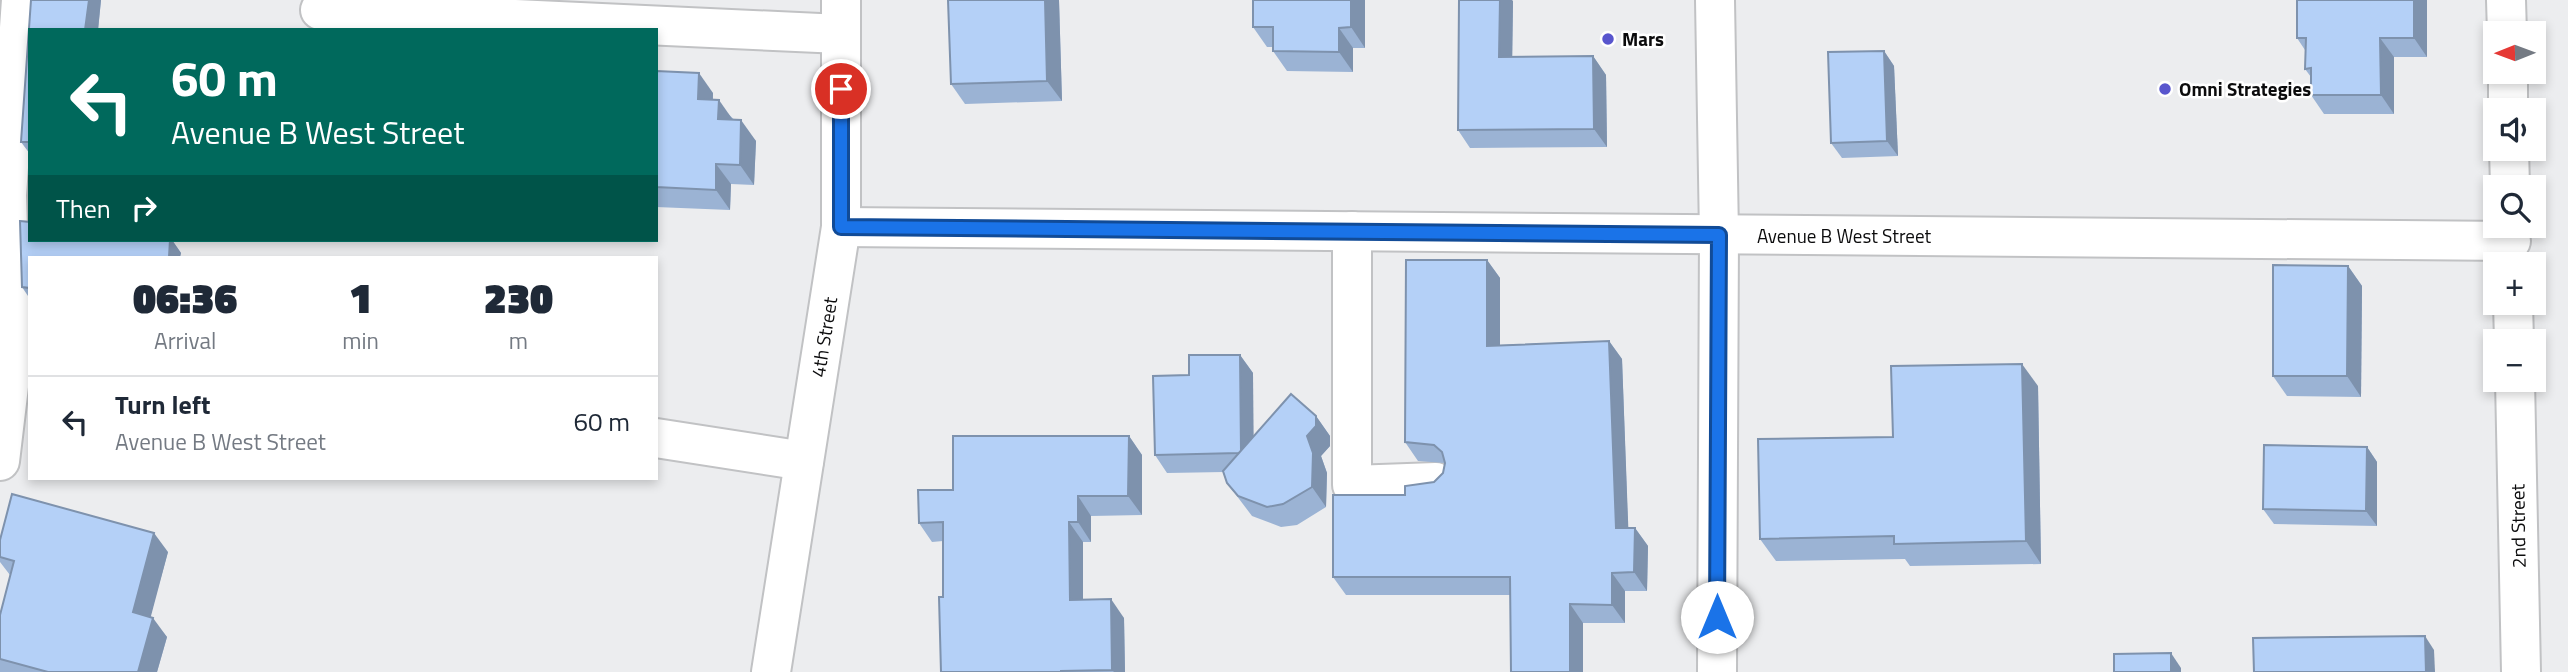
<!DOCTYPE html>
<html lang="en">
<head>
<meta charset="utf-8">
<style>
	:root { --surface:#fff; --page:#f2f2f3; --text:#1f2937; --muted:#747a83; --line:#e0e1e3 }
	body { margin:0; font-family:"Titillium Web",sans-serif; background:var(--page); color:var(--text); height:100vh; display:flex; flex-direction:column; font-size:26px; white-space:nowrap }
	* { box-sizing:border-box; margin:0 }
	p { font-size:23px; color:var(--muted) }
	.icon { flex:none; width:38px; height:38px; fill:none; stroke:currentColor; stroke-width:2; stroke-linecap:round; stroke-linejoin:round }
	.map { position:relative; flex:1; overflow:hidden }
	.panel { position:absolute; left:28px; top:256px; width:630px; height:224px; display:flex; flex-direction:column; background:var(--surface); border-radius:0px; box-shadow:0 4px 10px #0003 }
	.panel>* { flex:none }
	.hud { position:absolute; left:28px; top:28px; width:630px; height:214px; border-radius:0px; box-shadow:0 4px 10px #0003; background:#00695c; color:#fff; overflow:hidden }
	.needle { width:46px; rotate:269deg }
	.buttons { position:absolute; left:2483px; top:21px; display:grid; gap:14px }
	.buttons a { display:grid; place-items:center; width:63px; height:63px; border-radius:0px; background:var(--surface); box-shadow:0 4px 10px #0003; font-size:35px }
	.pin { position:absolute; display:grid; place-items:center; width:60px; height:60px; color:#fff; margin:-30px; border:4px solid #fff; border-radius:50%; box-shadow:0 2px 7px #0007 }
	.me { position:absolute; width:77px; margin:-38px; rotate:0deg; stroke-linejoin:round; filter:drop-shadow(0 0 5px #0008) }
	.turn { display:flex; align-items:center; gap:24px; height:147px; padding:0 28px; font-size:32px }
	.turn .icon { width:91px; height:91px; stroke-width:2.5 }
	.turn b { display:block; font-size:49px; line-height:60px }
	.then { display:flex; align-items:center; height:66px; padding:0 28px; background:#0003; gap:14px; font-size:26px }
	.eta { display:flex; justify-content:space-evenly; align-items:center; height:119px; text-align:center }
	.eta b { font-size:42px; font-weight:800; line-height:49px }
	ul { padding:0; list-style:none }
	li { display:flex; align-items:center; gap:21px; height:91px; padding:0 28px; border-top:2px solid var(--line) }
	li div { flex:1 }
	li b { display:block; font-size:26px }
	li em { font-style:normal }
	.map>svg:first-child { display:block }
</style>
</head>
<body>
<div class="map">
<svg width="2568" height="672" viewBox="0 0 2568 672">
	<rect width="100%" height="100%" fill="#ecedef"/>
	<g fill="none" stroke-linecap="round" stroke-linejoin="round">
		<defs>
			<g id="minor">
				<polyline points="1715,0 1719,235 1717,672"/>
				<polyline points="2506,0 2507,33"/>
				<polyline points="320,10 841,34"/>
				<polyline points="2508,72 2508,110"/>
				<polyline points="2509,149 2510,187"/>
				<polyline points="841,227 2511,241"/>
				<polyline points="1352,231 1352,485 1436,482"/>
				<polyline points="2513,303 2514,341"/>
				<polyline points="2515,380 2521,672"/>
				<polyline points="656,438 804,461"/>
				<polyline points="0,461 12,361 7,195 21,0"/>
				<polyline points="771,672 841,227 841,0"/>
			</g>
		</defs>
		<use href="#minor" stroke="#c1c2c4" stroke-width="42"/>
		<use href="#minor" stroke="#fff" stroke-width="38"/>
	</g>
	<g fill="#9bb3d4">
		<polygon points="31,0 101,0 98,30 30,30 30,154 21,142"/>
		<polygon points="948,0 1059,0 1062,101 965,104 951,84"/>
		<polygon points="1253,0 1365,0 1365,48 1353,48 1353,72 1287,71 1273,51 1273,47 1267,47 1253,27"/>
		<polygon points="2427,0 2427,57 2394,57 2394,114 2324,114 2311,95 2311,77 2305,69 2305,50 2297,38"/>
		<polygon points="1513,1 1512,57 1593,56 1606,75 1607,147 1470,148 1458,130"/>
		<polygon points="1884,51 1894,66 1898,156 1842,158 1831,143"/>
		<polygon points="656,71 713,93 713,99 756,141 754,185 731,184 730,210 656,207"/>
		<polygon points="30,240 172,240 181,253 180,257 30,257 30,299 22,287"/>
		<polygon points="1487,260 1500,278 1500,345 1609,341 1622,359 1628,528 1635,528 1648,546 1647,591 1625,591 1625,623 1583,623 1583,672 1511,672 1510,595 1346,595 1333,577 1405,495 1434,482 1443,473 1445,463 1418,461 1405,442"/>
		<polygon points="2348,266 2362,286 2361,397 2287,396 2273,376"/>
		<polygon points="1240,355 1253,373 1253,437 1316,416 1330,436 1330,446 1321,456 1327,473 1326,507 1297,525 1281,527 1252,516 1227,483 1224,472 1167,473 1155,455 1189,375"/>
		<polygon points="2038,386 2041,564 1910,566 1905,559 1776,561 1760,539 1893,437"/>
		<polygon points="1129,436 1142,455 1142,515 1091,516 1091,542 1083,542 1083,599 1124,618 1125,672 941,672 943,541 932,542 919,523 953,490"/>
		<polygon points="2367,447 2377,462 2377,526 2274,524 2263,509"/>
		<polygon points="0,540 168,552 150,617 167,637 157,672 0,672 0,615 10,575 0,562"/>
	</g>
	<g fill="#7e92ad">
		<polygon points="89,0 101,0 98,30 85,30"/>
		<polygon points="1045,0 1059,0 1062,101 1047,81"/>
		<polygon points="1351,0 1365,0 1365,48 1351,27"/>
		<polygon points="1500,0 1512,0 1513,1 1512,76 1499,57"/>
		<polygon points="2414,0 2427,0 2427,57 2414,38"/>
		<polygon points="1339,28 1353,48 1353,72 1339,52"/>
		<polygon points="2380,38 2394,57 2394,114 2381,95"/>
		<polygon points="1884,51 1894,66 1898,156 1887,141"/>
		<polygon points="1593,56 1606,75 1607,147 1594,129"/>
		<polygon points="699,73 713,93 712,119 698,99"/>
		<polygon points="719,100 733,120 718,119"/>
		<polygon points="741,120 756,141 754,185 740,165"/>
		<polygon points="716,164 731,184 730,210 716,190"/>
		<polygon points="170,240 172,240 181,253 180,257 169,257"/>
		<polygon points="1487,260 1500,278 1500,364 1487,346"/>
		<polygon points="2348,266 2362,286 2361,397 2347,376"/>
		<polygon points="1609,341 1622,359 1629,546 1616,528"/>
		<polygon points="1240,355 1253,373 1254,472 1241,453"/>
		<polygon points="2022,364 2038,386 2041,564 2026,541"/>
		<polygon points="1316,416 1330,436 1330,446 1321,456 1327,473 1326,507 1312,487 1307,436"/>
		<polygon points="1129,436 1142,455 1142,515 1128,496"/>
		<polygon points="2367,447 2377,462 2377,526 2366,511"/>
		<polygon points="1078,496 1091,516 1091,542 1078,522"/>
		<polygon points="1069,522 1083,542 1083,619 1070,600"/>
		<polygon points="1635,528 1648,546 1647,591 1634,572"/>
		<polygon points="154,533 168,552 147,631 133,612"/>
		<polygon points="1612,573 1625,591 1625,623 1612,605"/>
		<polygon points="1111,599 1124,618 1125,672 1114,672 1112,670"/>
		<polygon points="1570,604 1583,623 1583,672 1570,672"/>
		<polygon points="153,618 167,637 157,672 138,672"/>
		<polygon points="2425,636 2434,650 2435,672 2426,672"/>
		<polygon points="2171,653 2181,668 2181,672 2171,672"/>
	</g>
	<g fill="#b4d0f7" stroke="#7e92ad" stroke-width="2">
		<polygon points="31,0 89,0 85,30 30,30 30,142 21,142"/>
		<polygon points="948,0 1045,0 1047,81 951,84"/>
		<polygon points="1253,0 1351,0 1351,27 1339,28 1339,52 1273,51 1273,27 1253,27"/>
		<polygon points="1459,0 1500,0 1499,57 1593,56 1594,129 1458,130"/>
		<polygon points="2297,0 2414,0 2414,38 2380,38 2381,95 2311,95 2311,68 2305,69 2306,38 2297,38"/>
		<polygon points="1884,51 1887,141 1831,143 1828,52"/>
		<polygon points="656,71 699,73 698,99 719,100 718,119 741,120 740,165 716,164 716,190 656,187"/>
		<polygon points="20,221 30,222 30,240 170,240 169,257 30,257 30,288 22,287"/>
		<polygon points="1406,260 1487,260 1487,346 1609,341 1616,528 1635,528 1634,572 1612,573 1612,605 1570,604 1570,672 1511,672 1510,577 1333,577 1333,495 1405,495 1405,486 1434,482 1443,473 1445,463 1442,452 1434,445 1405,442"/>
		<polygon points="2273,265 2348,266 2347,376 2273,376"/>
		<polygon points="1189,355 1240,355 1241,451 1239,453 1155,455 1153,376 1189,375"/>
		<polygon points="2022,364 2026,541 1894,544 1894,536 1760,539 1758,439 1893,437 1891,366"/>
		<polygon points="1291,394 1316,416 1316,426 1307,436 1313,453 1312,487 1283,504 1267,507 1238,496 1227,483 1223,471"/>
		<polygon points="953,436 1129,436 1128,496 1078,496 1078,522 1069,522 1070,600 1111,599 1112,670 1061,671 1061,672 941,672 939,597 943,597 943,522 919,523 918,490 953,490"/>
		<polygon points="2264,445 2367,447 2366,511 2263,509"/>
		<polygon points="12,494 154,533 133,612 153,618 138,672 48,672 0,659 0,615 14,561 0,557 0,540"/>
		<polygon points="2425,636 2426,672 2254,672 2253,638"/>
		<polygon points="2171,653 2171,672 2114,672 2114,654"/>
	</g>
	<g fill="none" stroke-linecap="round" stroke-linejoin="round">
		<defs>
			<polyline id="route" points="841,89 841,227 1719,235 1717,617"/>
		</defs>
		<use href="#route" stroke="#114b97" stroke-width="18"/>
		<use href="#route" stroke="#1a73e8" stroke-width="12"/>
	</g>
	<g fill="#5855cd" stroke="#fff" stroke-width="2.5">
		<circle cx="1608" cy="39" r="7"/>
		<circle cx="2165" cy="89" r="7"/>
	</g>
	<g text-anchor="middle" stroke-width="5" stroke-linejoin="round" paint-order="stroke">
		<g font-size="19" font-weight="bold" fill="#0b0b0c" stroke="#fff" text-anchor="start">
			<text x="1622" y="46">Mars</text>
			<text x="2179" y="96">Omni Strategies</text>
		</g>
		<g font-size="19" fill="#0b0b0c" stroke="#fff">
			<text x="1844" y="243">Avenue B West Street</text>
			<text transform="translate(824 337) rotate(-81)" y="7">4th Street</text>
			<text transform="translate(2518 526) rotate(-91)" y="7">2nd Street</text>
		</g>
	</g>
</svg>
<div class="buttons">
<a><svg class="needle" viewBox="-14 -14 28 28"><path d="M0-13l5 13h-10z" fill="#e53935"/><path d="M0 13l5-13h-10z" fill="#747a83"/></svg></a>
<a><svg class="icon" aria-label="sound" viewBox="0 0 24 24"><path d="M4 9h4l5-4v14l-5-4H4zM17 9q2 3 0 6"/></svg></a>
<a><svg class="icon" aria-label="search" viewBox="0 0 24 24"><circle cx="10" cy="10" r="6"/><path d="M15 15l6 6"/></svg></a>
<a>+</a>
<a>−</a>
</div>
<div class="pin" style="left:841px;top:89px;background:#d93025"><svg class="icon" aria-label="arrive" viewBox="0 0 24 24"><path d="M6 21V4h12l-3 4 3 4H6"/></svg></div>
<svg class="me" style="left:1717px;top:617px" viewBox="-20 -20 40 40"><circle r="19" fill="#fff"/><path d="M0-13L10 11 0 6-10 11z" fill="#1a73e8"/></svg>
<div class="hud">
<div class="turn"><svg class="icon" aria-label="left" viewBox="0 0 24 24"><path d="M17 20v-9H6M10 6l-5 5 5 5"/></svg><div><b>60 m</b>Avenue B West Street</div></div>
<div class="then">Then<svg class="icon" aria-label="right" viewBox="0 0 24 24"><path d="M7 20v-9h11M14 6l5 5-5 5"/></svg></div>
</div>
<section class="panel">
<div class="eta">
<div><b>06:36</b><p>Arrival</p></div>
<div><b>1</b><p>min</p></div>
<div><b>230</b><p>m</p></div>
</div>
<ul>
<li><svg class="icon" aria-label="left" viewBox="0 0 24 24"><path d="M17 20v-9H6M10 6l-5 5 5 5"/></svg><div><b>Turn left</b><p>Avenue B West Street</p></div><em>60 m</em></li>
</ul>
</section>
</div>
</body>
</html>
